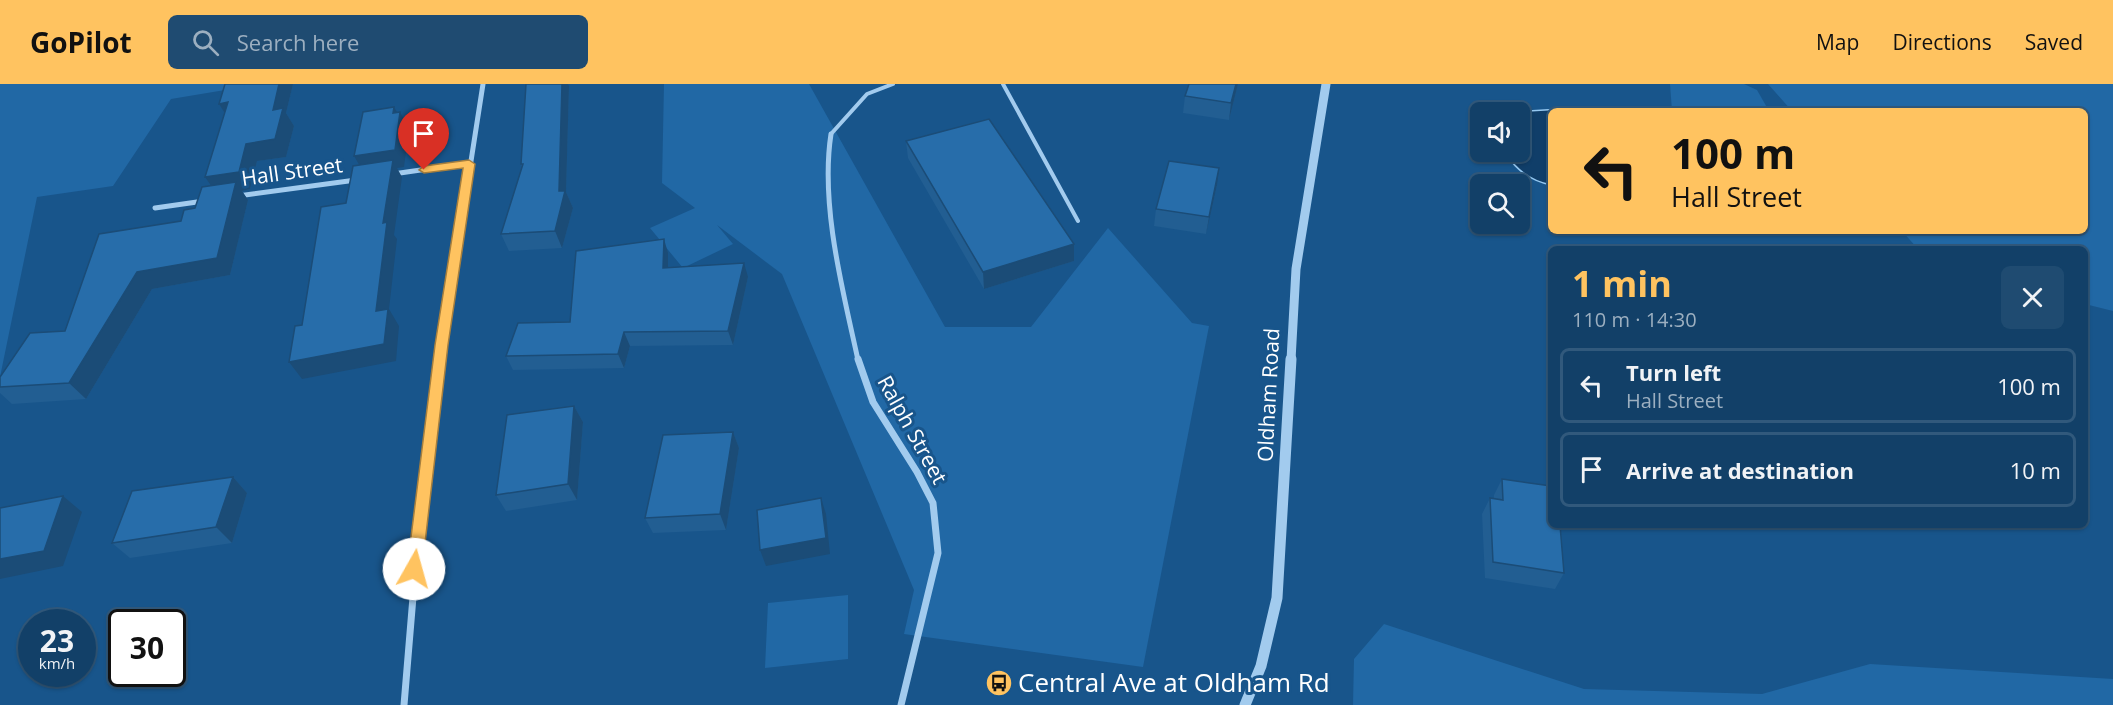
<!DOCTYPE html>
<html lang="en">
<head>
<meta charset="utf-8">
<style>
	:root { --surface:#124068; --page:#1f4b71; --text:#f1f3f6; --muted:#9cafc0; --line:#31597c; --accent:#ffc360 }
	body { margin:0; font-family:"Open Sans",sans-serif; background:var(--page); color:var(--text); height:100vh; display:flex; flex-direction:column; font-size:22px; white-space:nowrap }
	* { box-sizing:border-box; margin:0 }
	p { font-size:20px; color:var(--muted) }
	.icon { flex:none; width:33px; height:33px; fill:none; stroke:currentColor; stroke-width:2; stroke-linecap:round; stroke-linejoin:round }
	.map { position:relative; flex:1; overflow:hidden }
	.sheet { position:absolute; left:1548px; top:162px; width:540px; height:282px; display:flex; flex-direction:column; background:var(--surface); border-radius:9px; box-shadow:0 2px 4px #0004,0 0 0 2px var(--line) }
	.sheet>* { flex:none }
	.top-card { position:absolute; left:1548px; top:24px; width:540px; height:126px; border-radius:9px; box-shadow:0 2px 4px #0004,0 0 0 2px var(--line); background:#ffc360; color:#111; overflow:hidden }
	.fabs { position:absolute; left:1470px; top:18px; display:grid; gap:12px }
	.fabs a { display:grid; place-items:center; width:60px; height:60px; border-radius:9px; background:var(--surface); box-shadow:0 2px 4px #0004,0 0 0 2px var(--line); font-size:30px }
	.speed { position:absolute; left:18px; top:525px; display:flex; gap:12px; font-size:30px; font-weight:700; text-align:center }
	.speed>* { display:grid; place-content:center; width:78px; height:78px; border-radius:50%; background:var(--surface); box-shadow:0 2px 4px #0004,0 0 0 2px var(--line); line-height:1 }
	.speed small { font-size:15px; font-weight:400 }
	.speed .limit { border:3px solid #111; border-radius:9px; background:#fff; color:#111 }
	.pin { position:absolute; display:grid; place-items:center; width:51px; height:51px; color:#fff; margin:-62px -26px; border-radius:50% 50% 50% 0; rotate:-45deg; box-shadow:0 0 6px #0007 }
	.pin .icon { rotate:45deg }
	.me { position:absolute; width:66px; margin:-33px; rotate:7deg; stroke-linejoin:round; filter:drop-shadow(0 0 4px #0008) }
	.turn { display:flex; align-items:center; gap:21px; height:126px; padding:0 24px; font-size:27px }
	.turn .icon { width:78px; height:78px; stroke-width:2.5 }
	.turn b { display:block; font-size:42px; line-height:51px }
	.round { display:grid; place-items:center; flex:none; width:63px; height:63px; border-radius:9px; background:var(--page) }
	.headline { display:flex; align-items:center; justify-content:space-between; height:102px; padding:0 24px }
	h1 { font-size:36px; font-weight:700; line-height:45px; color:var(--accent) }
	ul { padding:0; list-style:none }
	li { display:flex; align-items:center; gap:18px; height:75px; margin:0 12px 9px; padding:0 12px; border:3px solid var(--line); border-radius:9px }
	li div { flex:1 }
	li b { display:block; font-size:22px }
	li em { font-style:normal }
	header { display:flex; align-items:center; gap:36px; box-sizing:border-box; height:84px; padding:0 30px; background:var(--accent); color:#111 }
	header strong { font-size:28px }
	nav { display:flex; gap:33px; margin-inline-start:auto; font-size:21px }
	.search { width:420px; height:54px; background:var(--page); display:flex; align-items:center; gap:15px; box-sizing:border-box; padding:0 21px; border-radius:9px; color:var(--muted); font-size:22px }
	.map>svg:first-child { display:block }
</style>
</head>
<body>
<header>
<strong>GoPilot</strong>
<div class="search"><svg class="icon" aria-label="search" viewBox="0 0 24 24"><circle cx="10" cy="10" r="6"/><path d="M15 15l6 6"/></svg>Search here</div>
<nav><a>Map</a><a>Directions</a><a>Saved</a></nav>
</header>
<div class="map">
<svg width="2113" height="621" viewBox="0 0 2113 621">
	<rect width="100%" height="100%" fill="#18558b"/>
	<g fill="#2168a5">
		<polygon points="0,0 228,0 225,6 171,15 113,102 37,113 0,293"/>
		<polygon points="664,0 809,0 945,243 1031,243 1108,144 1192,239 1209,242 1143,583 904,550 914,506 782,190 717,141 733,160 683,184 650,144 695,124 662,99"/>
		<polygon points="1670,0 1744,0 1757,6 1769,27 1672,27"/>
		<polygon points="1768,0 2113,0 2113,227 2085,220 2085,165 1918,165 1902,147 2085,147 2085,27 1792,27"/>
		<polygon points="848,511 848,575 765,584 768,519"/>
		<polygon points="1384,540 1584,605 1762,610 1870,580 2113,595 2113,621 1353,621 1354,575"/>
	</g>
	<path fill="#103e69" stroke="#95c8f1" stroke-width="1.5" d="M1561,25H1594L1600,27H1551V101C1531,97 1515,85 1505,68H1520V28H1509Z"/>
	<g fill="none" stroke-linecap="round" stroke-linejoin="round">
		<g stroke="#a2cbee" stroke-width="4">
			<polyline points="1003,0 1078,137"/>
			<polyline points="831,50 867,10 893,0"/>
		</g>
		<g stroke="#a2cbee" stroke-width="5">
			<path d="M831,50C820,121 843,207 858,276"/>
			<polyline points="393,90 469,79"/>
			<polyline points="238,112 356,96"/>
			<polyline points="155,124 204,117"/>
			<polyline points="440,276 483,0"/>
		</g>
		<g stroke="#a2cbee" stroke-width="7">
			<polyline points="858,275 873,318 917,388 933,419 938,469 901,621"/>
			<polyline points="404,621 417,465 440,275"/>
		</g>
		<polyline stroke="#a2cbee" stroke-width="9" points="1291,276 1296,185 1326,0"/>
		<polyline stroke="#a2cbee" stroke-width="11" points="1245,621 1261,582 1277,514 1291,275"/>
	</g>
	<g fill="#225e92">
		<polygon points="225,0 293,0 286,29 294,42 286,73 257,77 250,105 242,107 248,116 230,191 152,205 86,315 12,320 0,309 0,293 65,247 195,124 211,102 225,28 219,20"/>
		<polygon points="1238,0 1229,36 1183,29 1185,12"/>
		<polygon points="569,2 566,108 573,124 562,164 509,167 501,150 522,83 521,80"/>
		<polygon points="906,57 1074,160 1074,177 984,205 908,74"/>
		<polygon points="1217,101 1206,150 1154,142 1156,125"/>
		<polygon points="668,169 668,184 748,193 733,261 630,262 624,284 513,286 506,272 570,238"/>
		<polygon points="574,322 583,338 577,416 506,427 496,411"/>
		<polygon points="733,348 739,364 726,446 653,449 645,434"/>
		<polygon points="233,393 247,409 232,459 130,474 112,459"/>
		<polygon points="1502,395 1564,489 1555,505 1485,494 1482,430 1490,414 1494,415 1494,411"/>
	</g>
	<g fill="#1b4c77">
		<polygon points="279,0 293,0 286,29 294,42 286,73 257,77 250,105 242,107 248,116 230,191 152,205 86,315 69,299 137,188 217,110 205,93 246,60 273,26"/>
		<polygon points="562,0 568,0 569,2 566,108 573,124 562,164 555,147"/>
		<polygon points="1236,0 1238,0 1229,36 1231,19"/>
		<polygon points="228,18 230,37 219,20"/>
		<polygon points="394,23 400,33 400,28 409,45 404,83 397,84 402,93 394,151 397,155 389,225 399,242 396,277 302,295 289,278 376,227 383,139 364,89 354,72 393,29"/>
		<polygon points="1219,84 1217,101 1206,150 1209,133"/>
		<polygon points="664,155 668,169 668,198 663,184"/>
		<polygon points="1074,160 1074,177 984,205 983,188"/>
		<polygon points="744,179 748,193 733,261 728,247"/>
		<polygon points="624,248 630,262 624,284 618,270"/>
		<polygon points="574,322 583,338 577,416 568,400"/>
		<polygon points="733,348 739,364 726,446 720,430"/>
		<polygon points="233,393 247,409 232,459 216,443"/>
		<polygon points="63,412 82,428 63,482 0,495 0,475"/>
		<polygon points="821,414 826,430 830,470 766,482 760,466"/>
	</g>
	<g fill="#276daa" stroke="#1b4c77" stroke-width="1.5">
		<polygon points="225,0 279,0 273,26 283,24 275,55 246,60 239,88 205,93 228,18 219,20"/>
		<polygon points="526,0 562,0 559,107 565,107 555,147 501,150 523,80 521,80"/>
		<polygon points="1189,0 1236,0 1231,19 1185,12"/>
		<polygon points="394,23 393,29 400,28 395,66 354,72 363,28"/>
		<polygon points="989,35 1074,160 983,188 906,57"/>
		<polygon points="393,76 383,139 387,138 376,227 388,225 384,260 289,278 295,242 302,241 321,123 346,119 353,82"/>
		<polygon points="1169,77 1219,84 1209,133 1156,125"/>
		<polygon points="236,98 217,174 137,188 69,299 0,303 0,293 30,249 65,247 99,150 181,137 184,126 195,124 202,103"/>
		<polygon points="664,155 663,184 744,179 728,247 624,248 618,270 506,272 518,239 570,238 576,167"/>
		<polygon points="574,322 568,400 496,411 507,331"/>
		<polygon points="733,348 720,430 645,434 663,351"/>
		<polygon points="233,393 216,443 112,459 132,407"/>
		<polygon points="1502,395 1551,402 1551,441 1560,441 1564,489 1493,478 1490,414 1503,416"/>
		<polygon points="63,412 44,467 0,475 0,424"/>
		<polygon points="821,414 826,454 760,466 757,426"/>
	</g>
	<polygon fill="#ffc360" stroke="#a67f3e" stroke-width="1.5" points="469,76 475,80 448,261 422,485 420,489 414,491 409,489 407,485 435,261 463,84 424,89 419,86 424,82"/>
	<defs>
		<symbol id="bus-disc" viewBox="-11 -11 22 22"><circle r="9.5" fill="#ffc360" stroke="#18558b"/><path d="M-5-6H5V4H4V6H2V4H-2V6H-4V4H-5ZM-3.5-4V0h7V-4ZM-3.5 1.2v1.5H-2V1.2ZM2 1.2v1.5H3.5V1.2Z" fill="#111"/></symbol>
	</defs>
	<g fill-rule="evenodd">
		<use href="#bus-disc" x="984" y="584" width="30" height="30"/>
	</g>
	<g text-anchor="middle" stroke-width="6" stroke-linejoin="round" paint-order="stroke">
		<g font-size="21" fill="#fff" stroke="#18558b">
			<text transform="translate(292 88) rotate(-8)" y="7">Hall Street</text>
			<text transform="translate(1269 311) rotate(-87)" y="7">Oldham Road</text>
			<text transform="translate(912 346) rotate(61)" y="7">Ralph Street</text>
		</g>
		<g font-size="26" fill="#fff" stroke="#18558b" text-anchor="start">
			<text x="1018" y="608">Central Ave at Oldham Rd</text>
		</g>
	</g>
</svg>
<div class="fabs">
<a><svg class="icon" aria-label="sound" viewBox="0 0 24 24"><path d="M4 9h4l5-4v14l-5-4H4zM17 9q2 3 0 6"/></svg></a>
<a><svg class="icon" aria-label="search" viewBox="0 0 24 24"><circle cx="10" cy="10" r="6"/><path d="M15 15l6 6"/></svg></a>
</div>
<div class="speed"><div>23<small>km/h</small></div><div class="limit">30</div></div>
<div class="pin" style="left:424px;top:86px;background:#d93025"><svg class="icon" aria-label="arrive" viewBox="0 0 24 24"><path d="M6 21V4h12l-3 4 3 4H6"/></svg></div>
<svg class="me" style="left:414px;top:485px" viewBox="-20 -20 40 40"><circle r="19" fill="#fff"/><path d="M0-13L10 11 0 6-10 11z" fill="#ffc360"/></svg>
<div class="top-card">
<div class="turn"><svg class="icon" aria-label="left" viewBox="0 0 24 24"><path d="M17 20v-9H6M10 6l-5 5 5 5"/></svg><div><b>100 m</b>Hall Street</div></div>
</div>
<section class="sheet">
<div class="headline"><div><h1>1 min</h1><p>110 m · 14:30</p></div><a class="round"><svg class="icon" aria-label="close" viewBox="0 0 24 24"><path d="M6 6l12 12M18 6L6 18"/></svg></a></div>
<ul>
<li><svg class="icon" aria-label="left" viewBox="0 0 24 24"><path d="M17 20v-9H6M10 6l-5 5 5 5"/></svg><div><b>Turn left</b><p>Hall Street</p></div><em>100 m</em></li>
<li><svg class="icon" aria-label="arrive" viewBox="0 0 24 24"><path d="M6 21V4h12l-3 4 3 4H6"/></svg><div><b>Arrive at destination</b></div><em>10 m</em></li>
</ul>
</section>
</div>
</body>
</html>
